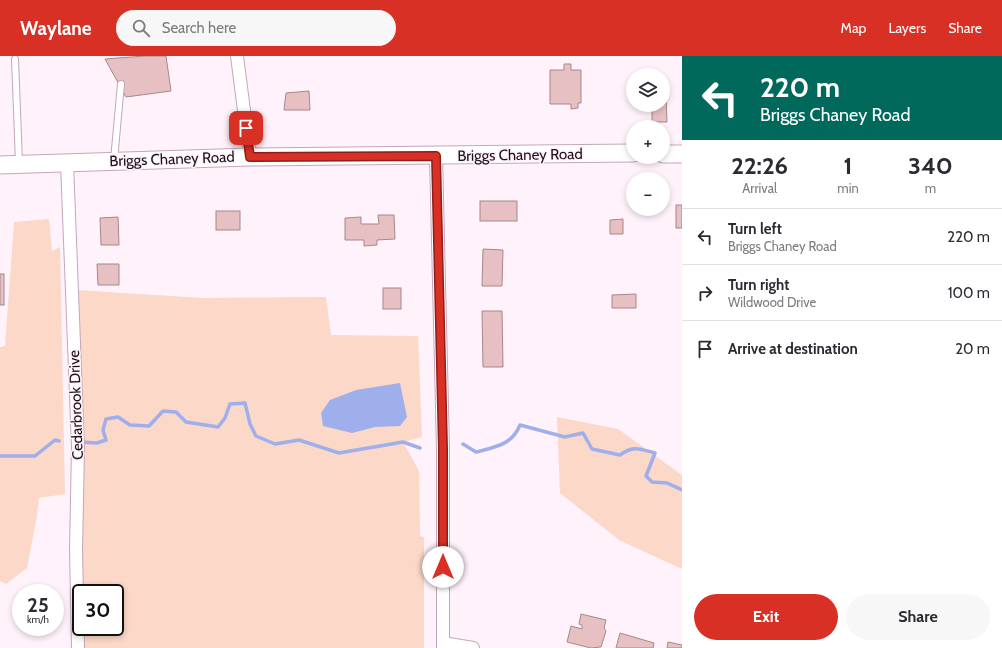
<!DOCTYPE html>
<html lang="en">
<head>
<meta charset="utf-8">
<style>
	:root { --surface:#fff; --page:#f7f7f7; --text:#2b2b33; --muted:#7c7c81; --line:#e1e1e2; --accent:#d93025 }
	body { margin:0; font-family:Cabin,sans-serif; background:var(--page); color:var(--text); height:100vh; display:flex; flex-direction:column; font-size:15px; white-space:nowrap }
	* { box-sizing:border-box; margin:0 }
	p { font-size:13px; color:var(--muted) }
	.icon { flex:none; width:22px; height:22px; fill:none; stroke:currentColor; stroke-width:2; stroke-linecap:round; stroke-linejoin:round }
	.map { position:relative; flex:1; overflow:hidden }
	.panel { display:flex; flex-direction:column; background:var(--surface); width:320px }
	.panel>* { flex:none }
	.hud { background:#00695c; color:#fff; overflow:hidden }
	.tools { position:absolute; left:626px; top:12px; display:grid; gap:8px }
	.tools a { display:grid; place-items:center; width:44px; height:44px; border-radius:50%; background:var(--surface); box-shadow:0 2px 6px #0003; font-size:20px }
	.speed { position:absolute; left:12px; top:528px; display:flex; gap:8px; font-size:20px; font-weight:700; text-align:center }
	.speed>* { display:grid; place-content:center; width:52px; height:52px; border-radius:50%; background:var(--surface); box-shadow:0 2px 6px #0003; line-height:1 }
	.speed small { font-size:10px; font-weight:400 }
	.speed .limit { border:2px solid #111; border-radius:6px; background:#fff; color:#111 }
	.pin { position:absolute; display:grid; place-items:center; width:34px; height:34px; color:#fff; margin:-17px; border-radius:8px; box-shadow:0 2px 6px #0006 }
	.me { position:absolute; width:44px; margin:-22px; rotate:0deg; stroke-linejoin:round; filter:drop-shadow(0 0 3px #0008) }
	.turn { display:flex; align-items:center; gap:14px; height:84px; padding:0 12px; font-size:18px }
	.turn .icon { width:52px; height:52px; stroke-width:2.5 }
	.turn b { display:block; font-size:28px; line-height:34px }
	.eta { display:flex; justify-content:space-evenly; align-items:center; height:68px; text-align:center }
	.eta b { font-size:24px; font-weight:800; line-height:28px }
	.primary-button { display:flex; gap:8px; margin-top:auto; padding:8px 12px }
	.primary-button a { flex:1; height:46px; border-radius:24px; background:var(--accent); color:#fff; font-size:16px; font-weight:800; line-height:46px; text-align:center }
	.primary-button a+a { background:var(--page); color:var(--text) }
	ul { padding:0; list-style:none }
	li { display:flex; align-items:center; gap:12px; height:56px; padding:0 12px; border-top:1px solid var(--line) }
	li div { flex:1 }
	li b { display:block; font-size:15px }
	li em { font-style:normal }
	header { display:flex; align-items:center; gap:24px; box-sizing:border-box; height:56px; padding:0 20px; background:var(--accent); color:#fff }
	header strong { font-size:19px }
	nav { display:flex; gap:22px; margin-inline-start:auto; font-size:14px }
	.search { width:280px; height:36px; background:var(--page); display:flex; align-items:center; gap:10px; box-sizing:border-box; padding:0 14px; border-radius:22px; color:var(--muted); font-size:15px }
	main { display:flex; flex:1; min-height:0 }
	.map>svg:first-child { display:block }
</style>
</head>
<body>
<header>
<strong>Waylane</strong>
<div class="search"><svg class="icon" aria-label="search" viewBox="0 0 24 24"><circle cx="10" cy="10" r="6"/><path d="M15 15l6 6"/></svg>Search here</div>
<nav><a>Map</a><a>Layers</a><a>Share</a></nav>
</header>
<main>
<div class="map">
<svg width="682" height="592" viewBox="0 0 682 592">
	<rect width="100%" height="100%" fill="#fff2fa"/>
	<g fill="#fbd8c8" fill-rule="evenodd">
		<polygon points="49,163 52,195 60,191 65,438 39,442 37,459 27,512 6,528 0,525 0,291 5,290 14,166"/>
		<path d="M76,234L203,242L326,241L331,279L418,280L422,381L403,386L419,415L420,480L424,481V592H79ZM81,537H115V571H81Z"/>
		<polygon points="557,361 618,373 682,419 682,513 619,484 560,437"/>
	</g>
	<polygon fill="#9fafec" points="400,327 407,361 400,370 375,371 352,377 323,370 321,357 330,344 356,334"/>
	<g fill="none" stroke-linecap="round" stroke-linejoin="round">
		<g stroke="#9fafec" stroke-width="3.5">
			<polyline points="81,386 97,387 106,384 103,374 106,363 118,361 130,369 149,370 163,355 176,356 186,366 218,371 225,362 230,348 245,347 250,368 256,380 275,388 299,384 339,397 403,386 420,392"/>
			<path d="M463,388L476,396C495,391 512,389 520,369L565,381L583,377L592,393L620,399C634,389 639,393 655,397L646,420L652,426L667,427L682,434"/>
			<polyline points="0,400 35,400 55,384 59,385"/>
		</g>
	</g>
	<g fill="#e6c0c2" stroke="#aa8689">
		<polygon points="145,0 166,0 171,35 126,41 105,3"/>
		<polygon points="564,8 571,8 571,14 581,14 581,47 578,47 578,52 571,53 571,48 550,48 550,14 564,14"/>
		<polygon points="309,35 310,54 284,54 286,37"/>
		<polygon points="663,41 666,41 667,66 652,66 652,49 663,49"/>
		<rect x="480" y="145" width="37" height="20"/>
		<rect x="676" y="149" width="6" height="23"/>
		<rect x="216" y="155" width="24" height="19"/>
		<polygon points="378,159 394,159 395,183 377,184 377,189 364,190 364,184 345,184 345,162 361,161 361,168 379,168"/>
		<polygon points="118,161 119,189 101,189 100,162"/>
		<polygon points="623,163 623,178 610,178 610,164"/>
		<polygon points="483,193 503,194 502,230 482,230"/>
		<polygon points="97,208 119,208 119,229 98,229"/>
		<rect x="0" y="218" width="4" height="31"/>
		<rect x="383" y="232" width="18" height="21"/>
		<polygon points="636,238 636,252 612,252 612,239"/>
		<polygon points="482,255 502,255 503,311 483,311"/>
		<polygon points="581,558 606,564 604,572 606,575 601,591 591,592 567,586 571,570 582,573 582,569 579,568"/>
		<polygon points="620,577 654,587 653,592 616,592"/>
		<polygon points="668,586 682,589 682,592 667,592"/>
	</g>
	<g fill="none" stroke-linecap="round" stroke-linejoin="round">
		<defs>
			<g id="service">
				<polyline points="15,3 19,107"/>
				<polyline points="114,104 121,28"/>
			</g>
			<g id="minor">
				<polyline points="237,0 250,101"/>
				<polyline points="436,100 443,393 443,592"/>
				<polyline points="67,107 78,391 76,494 78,592"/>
				<polyline points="443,587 473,592"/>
			</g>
			<g id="secondary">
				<polyline points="663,98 682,98"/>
				<polyline points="0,109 250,101 633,97"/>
			</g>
		</defs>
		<use href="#service" stroke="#c4a6b9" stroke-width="8"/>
		<use href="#minor" stroke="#c4a6b9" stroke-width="14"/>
		<use href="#secondary" stroke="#c4a6b9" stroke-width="19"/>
		<use href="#service" stroke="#fff" stroke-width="6"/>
		<use href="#minor" stroke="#fff" stroke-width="12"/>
		<use href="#secondary" stroke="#fff" stroke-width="17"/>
	</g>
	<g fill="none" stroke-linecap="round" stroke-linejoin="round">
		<defs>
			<polyline id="route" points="246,72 250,101 436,100 443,393 443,511"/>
		</defs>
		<use href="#route" stroke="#8d1f18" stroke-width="10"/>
		<use href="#route" stroke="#d93025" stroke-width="7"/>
	</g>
	<g text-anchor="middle" stroke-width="3" stroke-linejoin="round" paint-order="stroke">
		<g font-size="15" fill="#1c1118" stroke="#fff2fa">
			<text transform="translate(520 99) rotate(-1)" y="5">Briggs Chaney Road</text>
			<text transform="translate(172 103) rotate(-2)" y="5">Briggs Chaney Road</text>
			<text transform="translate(76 349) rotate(-92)" y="5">Cedarbrook Drive</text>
		</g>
	</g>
</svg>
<div class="tools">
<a><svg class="icon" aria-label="layers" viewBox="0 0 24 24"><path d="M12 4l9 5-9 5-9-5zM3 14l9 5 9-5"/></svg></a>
<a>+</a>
<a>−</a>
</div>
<div class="speed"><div>25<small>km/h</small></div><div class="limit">30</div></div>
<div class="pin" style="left:246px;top:72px;background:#d93025"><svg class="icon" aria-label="arrive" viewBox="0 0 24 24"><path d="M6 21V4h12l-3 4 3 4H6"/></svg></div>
<svg class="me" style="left:443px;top:511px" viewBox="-20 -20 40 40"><circle r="19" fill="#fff"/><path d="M0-13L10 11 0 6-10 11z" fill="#d93025"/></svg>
</div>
<section class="panel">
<div class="hud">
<div class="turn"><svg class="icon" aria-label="left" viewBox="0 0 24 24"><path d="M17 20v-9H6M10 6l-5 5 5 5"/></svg><div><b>220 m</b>Briggs Chaney Road</div></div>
</div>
<div class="eta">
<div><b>22:26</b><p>Arrival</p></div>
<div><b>1</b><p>min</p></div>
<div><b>340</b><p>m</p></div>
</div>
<ul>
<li><svg class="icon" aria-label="left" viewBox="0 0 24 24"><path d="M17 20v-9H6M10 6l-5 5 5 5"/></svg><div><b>Turn left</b><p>Briggs Chaney Road</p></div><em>220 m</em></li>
<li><svg class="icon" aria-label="right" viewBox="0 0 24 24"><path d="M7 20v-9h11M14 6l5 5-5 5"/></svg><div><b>Turn right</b><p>Wildwood Drive</p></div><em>100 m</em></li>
<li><svg class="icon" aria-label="arrive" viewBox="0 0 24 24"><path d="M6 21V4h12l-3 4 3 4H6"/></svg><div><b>Arrive at destination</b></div><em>20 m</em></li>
</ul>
<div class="primary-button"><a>Exit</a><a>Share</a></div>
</section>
</main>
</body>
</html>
